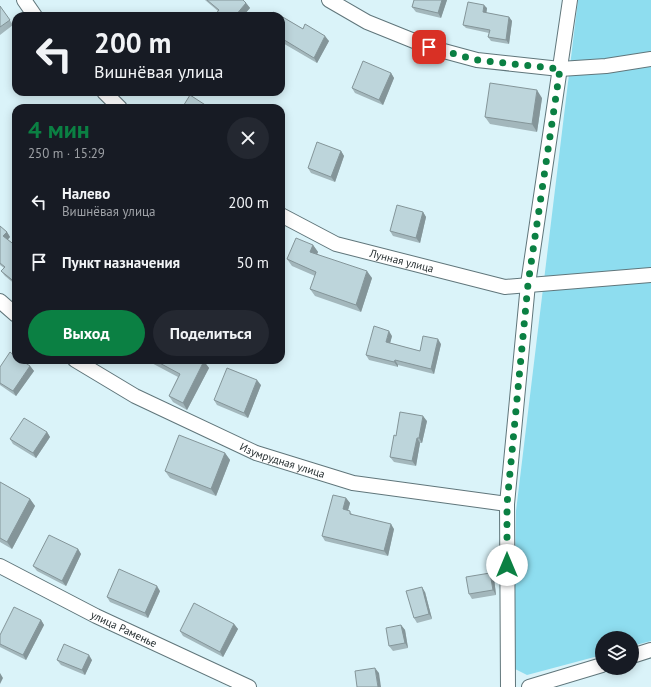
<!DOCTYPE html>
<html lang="ru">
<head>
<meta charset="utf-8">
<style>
	:root { --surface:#171b24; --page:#242831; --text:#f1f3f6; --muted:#9ea1a6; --accent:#0b8043 }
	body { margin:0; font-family:"PT Sans",sans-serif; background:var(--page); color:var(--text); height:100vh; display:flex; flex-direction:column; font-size:15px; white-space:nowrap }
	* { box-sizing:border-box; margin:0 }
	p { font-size:13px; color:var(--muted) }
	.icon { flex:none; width:22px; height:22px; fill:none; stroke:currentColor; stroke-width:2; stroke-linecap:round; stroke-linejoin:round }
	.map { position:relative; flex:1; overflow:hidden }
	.drawer { position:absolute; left:12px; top:104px; width:273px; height:260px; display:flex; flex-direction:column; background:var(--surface); border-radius:12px; box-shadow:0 2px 10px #0003 }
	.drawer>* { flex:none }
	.top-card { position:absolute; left:12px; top:12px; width:273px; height:84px; border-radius:12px; box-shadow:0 2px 10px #0003; background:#171b24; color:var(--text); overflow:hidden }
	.buttons { position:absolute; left:595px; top:631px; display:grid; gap:8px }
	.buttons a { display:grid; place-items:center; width:44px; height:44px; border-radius:50%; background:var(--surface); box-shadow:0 2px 10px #0003; font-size:20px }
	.pin { position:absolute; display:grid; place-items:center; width:34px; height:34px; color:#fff; margin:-17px; border-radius:8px; box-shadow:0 2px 6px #0006 }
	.me { position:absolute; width:44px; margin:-22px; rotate:0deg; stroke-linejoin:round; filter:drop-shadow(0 0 3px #0008) }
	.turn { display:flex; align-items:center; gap:14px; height:84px; padding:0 16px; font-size:18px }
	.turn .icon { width:52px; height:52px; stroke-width:2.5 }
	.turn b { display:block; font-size:28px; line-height:34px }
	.round { display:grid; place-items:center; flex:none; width:42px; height:42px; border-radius:21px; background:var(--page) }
	.overview { display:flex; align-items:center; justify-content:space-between; height:68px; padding:0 16px }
	h1 { font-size:24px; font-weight:800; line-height:30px; color:var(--accent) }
	.button { display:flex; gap:8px; margin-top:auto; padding:8px 16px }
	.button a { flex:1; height:46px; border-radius:24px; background:var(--accent); color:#fff; font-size:16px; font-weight:800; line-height:46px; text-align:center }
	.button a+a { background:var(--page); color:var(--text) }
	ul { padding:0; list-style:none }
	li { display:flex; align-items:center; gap:12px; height:60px; padding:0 16px }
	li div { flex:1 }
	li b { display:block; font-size:15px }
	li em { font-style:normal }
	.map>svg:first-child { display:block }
</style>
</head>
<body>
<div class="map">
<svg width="651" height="687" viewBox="0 0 651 687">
	<rect width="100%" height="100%" fill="#daf3f9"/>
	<polygon fill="#8eddef" points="578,0 651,0 651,641 632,646 632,638 602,638 602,655 527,675 513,668 516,511"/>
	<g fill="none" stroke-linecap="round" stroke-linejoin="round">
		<defs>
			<g id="street">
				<polyline points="24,0 35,16"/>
				<polyline points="329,0 367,22 429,47 477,60 560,69 606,66 651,59"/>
				<polyline points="104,92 120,108"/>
				<path id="s1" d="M281,215L336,244L505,287L651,275"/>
				<polyline points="0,301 16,315"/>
				<path id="s2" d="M75,360L135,396L256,453L353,483L507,504"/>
				<path id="s3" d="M0,566L96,616L249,687"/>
				<polyline points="632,656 651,650"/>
				<polyline points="508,687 507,504 528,284 570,0"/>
				<polyline points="529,687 602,665"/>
			</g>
		</defs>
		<use href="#street" stroke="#60767b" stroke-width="16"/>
		<use href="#street" stroke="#fff" stroke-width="14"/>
	</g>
	<g fill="#a3b7bc">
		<polygon points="205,0 243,0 246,3 250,8 243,16 214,16 218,11"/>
		<polygon points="414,0 447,0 441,18 416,12 412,7"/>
		<polygon points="0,6 13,25 0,35"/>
		<polygon points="487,8 486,13 509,17 512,21 509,44 491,41 488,37 489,33 466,28 463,25"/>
		<polygon points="281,16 303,29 329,41 317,63 281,42"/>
		<polygon points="391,73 394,78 383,105 355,93 352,88"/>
		<polygon points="542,98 537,132 490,124 485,117"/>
		<polygon points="341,151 344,156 335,182 311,173 308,168"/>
		<polygon points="423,212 426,217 420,243 393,236 390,231"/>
		<polygon points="0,226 7,232 10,237 8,240 16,246 16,285 5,276 1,271 4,268 0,265"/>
		<polygon points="313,245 318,252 317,254 372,278 361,312 315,296 310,289 315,276 292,266 287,259"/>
		<polygon points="392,336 390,343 420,351 441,344 434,374 398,365 398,367 369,360 366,355"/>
		<polygon points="146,360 202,360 209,368 187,410 173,402 169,396 178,377"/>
		<polygon points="30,366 34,371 16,396 0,385 0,367"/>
		<polygon points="261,385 248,418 217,405 214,400"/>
		<polygon points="427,421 422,443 420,443 416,466 394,462 390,457 396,436"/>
		<polygon points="47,432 50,437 36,458 13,444 10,439"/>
		<polygon points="225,453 230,460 216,496 170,478 165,471"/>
		<polygon points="0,482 30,499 35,506 12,549 0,542"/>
		<polygon points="346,498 350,503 348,510 353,515 394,529 388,556 325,541 322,536"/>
		<polygon points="78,549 81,554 66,586 37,571 33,566"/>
		<polygon points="494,578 496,595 472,599 469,594"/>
		<polygon points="160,591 148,618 110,602 107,597"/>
		<polygon points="425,592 432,619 417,623 414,618"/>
		<polygon points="41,620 44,625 26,660 0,647 0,635"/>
		<polygon points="234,624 238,629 223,657 183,636 180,631"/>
		<polygon points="401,625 405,630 408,648 393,651 389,646"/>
		<polygon points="57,660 92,660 85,675 61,665"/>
	</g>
	<g fill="#849599">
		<polygon points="442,0 447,0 441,18 438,13"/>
		<polygon points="246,3 250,8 243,16 235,16"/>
		<polygon points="484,5 487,8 486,16 483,12"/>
		<polygon points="509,17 512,21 509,44 506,40"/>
		<polygon points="325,36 329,41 317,63 314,58"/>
		<polygon points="391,73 394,78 383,105 379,100"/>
		<polygon points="537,90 542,98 537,132 532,124"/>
		<polygon points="341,151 344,156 335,182 331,177"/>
		<polygon points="423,212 426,217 420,243 416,238"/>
		<polygon points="7,232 10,237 6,241 3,236"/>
		<polygon points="313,245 318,252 315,259 310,252"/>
		<polygon points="367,271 372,278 361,312 356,305"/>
		<polygon points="389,331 392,336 389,347 386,342"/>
		<polygon points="438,339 441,344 434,374 431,369"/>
		<polygon points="395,360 398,365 398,367 394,362"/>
		<polygon points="204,361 209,368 187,410 183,403"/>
		<polygon points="30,366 34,371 16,396 13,391"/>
		<polygon points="257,380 261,385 248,418 244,413"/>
		<polygon points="423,416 427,421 422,443 419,438"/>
		<polygon points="47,432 50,437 36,458 33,453"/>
		<polygon points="417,438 420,443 416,466 412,461"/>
		<polygon points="225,453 230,460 216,496 211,489"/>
		<polygon points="346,498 350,503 347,514 343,509"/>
		<polygon points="30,499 35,506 12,549 7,542"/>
		<polygon points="391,524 394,529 388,556 384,551"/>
		<polygon points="78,549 81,554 66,586 62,581"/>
		<polygon points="490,573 494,578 496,595 493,590"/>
		<polygon points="157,586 160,591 148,618 145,613"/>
		<polygon points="422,587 425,592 432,619 429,614"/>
		<polygon points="41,620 44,625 26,660 23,655"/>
		<polygon points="234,624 238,629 223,657 220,652"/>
		<polygon points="401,625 405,630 408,648 405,643"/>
		<polygon points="89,655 92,660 85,675 82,670"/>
		<polygon points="375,668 379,673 381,687 378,687"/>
		<polygon points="0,673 3,678 0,684"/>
	</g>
	<g fill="#bdd5db" stroke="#849599">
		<polygon points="207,0 243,0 246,3 235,16 214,16 219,10"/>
		<polygon points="414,0 442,0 438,13 412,7"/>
		<polygon points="468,2 484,5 483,12 509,17 506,40 488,37 490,30 463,25"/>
		<polygon points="0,6 10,20 0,27"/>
		<polygon points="273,12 280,16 270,16"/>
		<polygon points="281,16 303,29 305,24 325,36 314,58 281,38"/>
		<polygon points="363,61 391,73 379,100 352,88"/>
		<polygon points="490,83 537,90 532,124 485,117"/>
		<polygon points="190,95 210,108 182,108"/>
		<polygon points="317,142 341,151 331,177 308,168"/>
		<polygon points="397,205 423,212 416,238 390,231"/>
		<polygon points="0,226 7,232 3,236 16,246 16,283 1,271 5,267 0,263"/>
		<polygon points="296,238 313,245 310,252 367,271 356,305 310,289 316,272 287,259"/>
		<polygon points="374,326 389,331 386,342 420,351 423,336 438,339 431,369 395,360 394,362 366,355"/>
		<polygon points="10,352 16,357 16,360 21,360 30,366 13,391 0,383 0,367"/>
		<polygon points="154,360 202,360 204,361 183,403 169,396 180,374"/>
		<polygon points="227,368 257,380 244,413 214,400"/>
		<polygon points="400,412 423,416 419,438 417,438 412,461 390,457 394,435 396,436"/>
		<polygon points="24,418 47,432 33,453 10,439"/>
		<polygon points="179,435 225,453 211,489 165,471"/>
		<polygon points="0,482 30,499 7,542 0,538"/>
		<polygon points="333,495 346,498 343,509 350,511 350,514 391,524 384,551 322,536"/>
		<polygon points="49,535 78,549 62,581 33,566"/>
		<polygon points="119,569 157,586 145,613 107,597"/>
		<polygon points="490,573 493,590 469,594 466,577"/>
		<polygon points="422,587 429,614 414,618 406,591"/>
		<polygon points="194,603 234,624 220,652 180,631"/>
		<polygon points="14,607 41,620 23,655 0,644 0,635"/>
		<polygon points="401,625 405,643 389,646 386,628"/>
		<polygon points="64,644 89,655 82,670 57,660"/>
		<polygon points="375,668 378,687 357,687 355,671"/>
	</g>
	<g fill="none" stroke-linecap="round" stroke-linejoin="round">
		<polyline stroke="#0b8043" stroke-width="7" stroke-dasharray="0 12.6" points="429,47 477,60 560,69 528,284 507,504 507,565"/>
	</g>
	<g text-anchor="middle" stroke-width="3" stroke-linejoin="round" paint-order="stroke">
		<g font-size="11" fill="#273032" stroke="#fff">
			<text dy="4" stroke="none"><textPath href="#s1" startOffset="130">Лунная улица</textPath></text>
			<text dy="4" stroke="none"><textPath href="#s2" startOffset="231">Изумрудная улица</textPath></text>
			<text dy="4" stroke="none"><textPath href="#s3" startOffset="139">улица Раменье</textPath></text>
		</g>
	</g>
</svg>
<div class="buttons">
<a><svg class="icon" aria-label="layers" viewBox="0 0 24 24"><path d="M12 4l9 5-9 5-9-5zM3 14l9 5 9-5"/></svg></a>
</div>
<div class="pin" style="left:429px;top:47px;background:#d93025"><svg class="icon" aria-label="arrive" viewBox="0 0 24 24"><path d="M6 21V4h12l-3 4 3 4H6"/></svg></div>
<svg class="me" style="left:507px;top:565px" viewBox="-20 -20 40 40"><circle r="19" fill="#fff"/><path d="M0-13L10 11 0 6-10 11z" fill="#0b8043"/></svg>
<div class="top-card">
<div class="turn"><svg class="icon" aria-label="left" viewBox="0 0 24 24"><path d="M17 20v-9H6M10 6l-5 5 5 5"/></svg><div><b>200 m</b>Вишнёвая улица</div></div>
</div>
<section class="drawer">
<div class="overview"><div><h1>4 мин</h1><p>250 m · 15:29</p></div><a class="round"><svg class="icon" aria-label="close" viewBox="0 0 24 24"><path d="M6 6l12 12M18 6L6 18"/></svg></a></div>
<ul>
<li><svg class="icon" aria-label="left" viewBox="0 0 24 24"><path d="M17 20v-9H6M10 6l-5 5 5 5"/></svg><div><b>Налево</b><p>Вишнёвая улица</p></div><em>200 m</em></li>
<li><svg class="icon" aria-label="arrive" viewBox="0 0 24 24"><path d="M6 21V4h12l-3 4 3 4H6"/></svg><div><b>Пункт назначения</b></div><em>50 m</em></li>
</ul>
<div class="button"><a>Выход</a><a>Поделиться</a></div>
</section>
</div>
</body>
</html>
